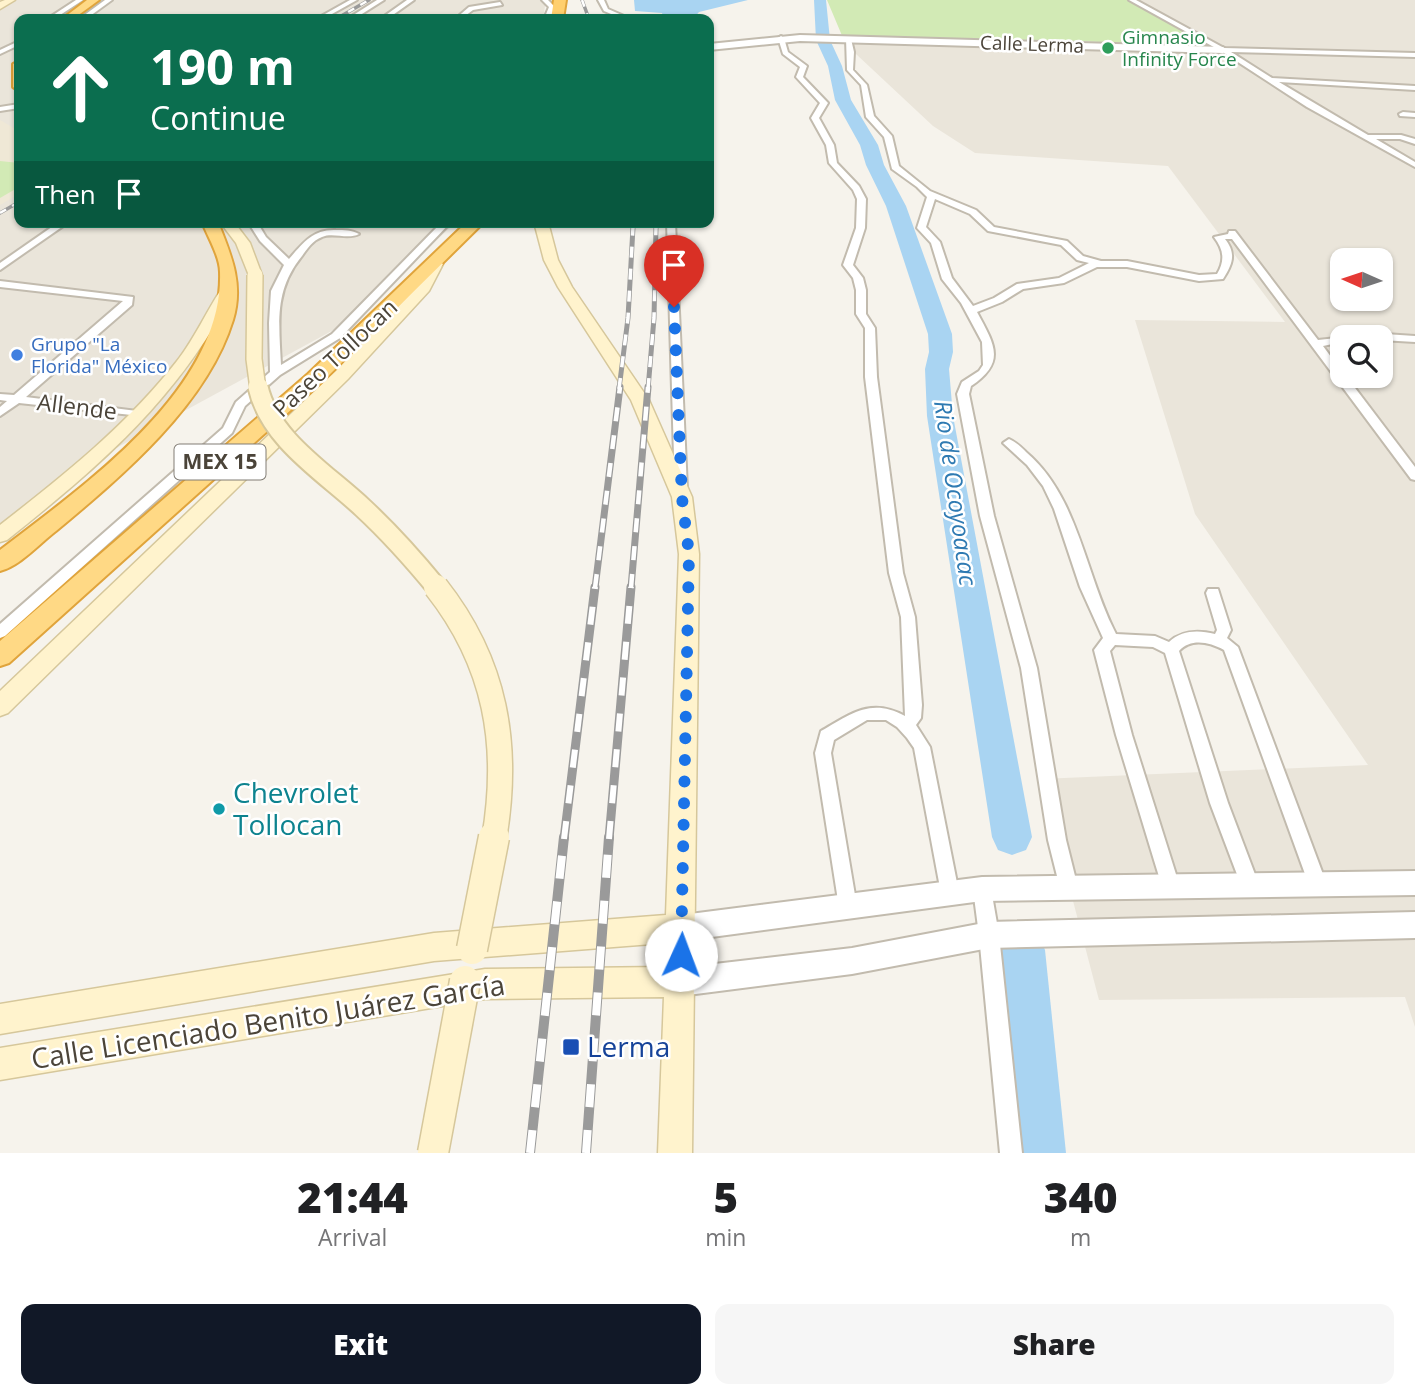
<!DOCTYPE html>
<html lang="en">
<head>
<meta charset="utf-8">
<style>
	:root { --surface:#fff; --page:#f6f6f6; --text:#202124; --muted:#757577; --accent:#111827 }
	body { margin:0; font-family:"Open Sans",sans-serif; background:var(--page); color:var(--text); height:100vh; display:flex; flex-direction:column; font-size:26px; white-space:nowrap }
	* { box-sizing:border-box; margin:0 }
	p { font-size:23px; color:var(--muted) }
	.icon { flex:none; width:38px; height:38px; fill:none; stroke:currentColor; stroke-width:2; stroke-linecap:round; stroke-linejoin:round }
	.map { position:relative; height:1153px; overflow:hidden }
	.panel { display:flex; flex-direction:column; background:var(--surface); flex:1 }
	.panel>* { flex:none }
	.top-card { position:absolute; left:14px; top:14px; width:700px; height:214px; border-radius:14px; box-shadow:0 2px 5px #0004; background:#0b6e4f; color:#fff; overflow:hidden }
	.needle { width:46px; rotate:273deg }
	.controls { position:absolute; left:1330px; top:248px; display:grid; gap:14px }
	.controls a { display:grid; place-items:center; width:63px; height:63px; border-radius:14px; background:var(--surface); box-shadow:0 2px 5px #0004; font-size:35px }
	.pin { position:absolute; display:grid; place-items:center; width:60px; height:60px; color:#fff; margin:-72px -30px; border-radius:50% 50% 50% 0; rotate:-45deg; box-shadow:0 0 7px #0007 }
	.pin .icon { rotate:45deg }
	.me { position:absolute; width:77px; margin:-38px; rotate:2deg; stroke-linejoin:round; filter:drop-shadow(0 0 5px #0008) }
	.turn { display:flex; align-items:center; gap:24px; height:147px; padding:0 21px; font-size:32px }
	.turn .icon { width:91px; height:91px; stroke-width:2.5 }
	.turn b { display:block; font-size:49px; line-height:60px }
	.then { display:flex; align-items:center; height:66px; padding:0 21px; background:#0003; gap:14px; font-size:26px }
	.eta { display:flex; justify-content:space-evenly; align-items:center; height:119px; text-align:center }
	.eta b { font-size:42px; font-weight:800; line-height:49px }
	.button { display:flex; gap:14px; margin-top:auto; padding:14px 21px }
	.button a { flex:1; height:80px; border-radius:14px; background:var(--accent); color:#fff; font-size:28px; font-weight:800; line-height:80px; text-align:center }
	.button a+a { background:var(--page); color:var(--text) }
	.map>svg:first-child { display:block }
</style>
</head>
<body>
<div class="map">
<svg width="1415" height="1153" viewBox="0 0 1415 1153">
	<rect width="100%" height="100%" fill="#f6f3ec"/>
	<g fill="#eae5da" fill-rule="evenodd">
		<polygon points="0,0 546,0 543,19 19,19 19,222 456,222 350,321 61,478 0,526"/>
		<path d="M1135,0H1415V1027L1405,997L1099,1000L1041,779L1368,765L1195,514L1135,320L1285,322L1168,166L975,153L933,126L841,40L1220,50ZM1342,261H1381V299H1342ZM1342,338H1381V376H1342Z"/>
	</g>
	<polygon fill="#efe8d6" points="0,120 19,131 19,194 0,205"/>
	<g fill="#d2eab5">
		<polygon points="827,0 1130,0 1212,47 1055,40 843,38"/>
		<polygon points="0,161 19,163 19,187 0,198"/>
	</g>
	<polygon fill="#a9d4f2" points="634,0 748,0 699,12 693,19 664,19 662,13 635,11"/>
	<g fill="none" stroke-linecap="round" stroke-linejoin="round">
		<g fill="#a9d4f2" fill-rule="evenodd">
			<polygon points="814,0 826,0 830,40 842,66 851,100 878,145 884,165 906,206 952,334 953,352 949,369 953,416 1032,837 1026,850 1012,855 998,850 992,837 927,416 925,369 929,352 928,334 886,206 866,165 860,145 835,100 828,66 816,40"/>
			<polygon points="1023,929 1038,935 1045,950 1066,1153 1016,1153 1001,950 1008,935"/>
		</g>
		<defs>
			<g id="minor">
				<polygon points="76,0 83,0 54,19 47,19"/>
				<polygon points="105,0 112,0 86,19 79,19"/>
				<polygon points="350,0 357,0 323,19 316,19"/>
				<polygon points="377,0 384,0 354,19 347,19"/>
				<polygon points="407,0 414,0 390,17 399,19 360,18 383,17"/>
				<polygon points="542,0 548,0 555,7 550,19 544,19 549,7"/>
				<polygon points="598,0 604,0 608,9 631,19 623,19 604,11"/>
				<polygon points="1129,0 1136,0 1224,48 1415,53 1415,57 1231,52 1272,78 1415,86 1415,90 1279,82 1368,135 1401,135 1415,139 1415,144 1400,139 1376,139 1415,162 1415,167 1307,107 1221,51"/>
				<polygon points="500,2 502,5 473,10 461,19 455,19 469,7"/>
				<path d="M781,36L784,38L788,52L807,66L803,77L828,103L819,118L834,145L837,163L859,186L866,199L865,228L853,265L863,278L866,290V314L875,328L877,377L903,573L915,617L922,705L921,718L916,725L930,747L959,893L957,899L950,902L943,899L941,893L914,748L907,738L897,727L886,720H867L834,740L831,753L857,907L855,913L848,916L841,913L839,907L815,753L821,731C851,714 871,697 905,716L901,617L889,573L865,377V328L856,314V290L853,278L843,265L856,228L857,199L853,190L829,163L826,145L811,118L820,103L796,77L800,67L783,54L778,38Z"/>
				<path d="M846,38L851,39L854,52L853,70L867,85L874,116L892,136L899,166L930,191L976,210L994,227L1067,241L1083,256L1101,261H1127L1199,275L1217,274C1225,261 1224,250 1214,237L1228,234L1229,231H1235L1318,340L1346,337L1342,338V342L1323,346L1342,372V376H1346L1415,467V480L1411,479L1232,239H1225C1237,254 1232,265 1223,279L1199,281L1127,267H1097L1064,283L1023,289L1002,302L977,312C994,344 1007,362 971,386L969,394L994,516L1037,668L1066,840L1078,888L1076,894L1069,897L1062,894L1060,888L1048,840L1021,668L980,516L957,394L962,382L979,371L983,365L982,342L961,303L942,279L931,243L917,228L927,197L917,187L892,169L884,137L866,117L861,85L847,70ZM935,199L970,214L988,231L1061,245L1077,260L1089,263L1059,278L1017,284L994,298L973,306L952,278L940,242L926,227Z"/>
				<polygon points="19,41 19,45 0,54 0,50"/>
				<polygon points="19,104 19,108 0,111 0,107"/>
				<polygon points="1403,112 1415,113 1415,117 1400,116 1399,114"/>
				<polygon points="59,222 69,222 0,270 0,263"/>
				<path d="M248,222H257L266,237L289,259C303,243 313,229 336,230C344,230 352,230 359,234C348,240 333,232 322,237C313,240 307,249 302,256C274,290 279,323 281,365L332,334L442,222H451L340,338L280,375L245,406L232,433L5,636L0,638V624L223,428L236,402L270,372L269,323L271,291L284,265L260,241Z"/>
				<polygon points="667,222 675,222 687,489 681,493 675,489"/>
				<polygon points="0,281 133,297 132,305 26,397 137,411 143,414 141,416 19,403 0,416 0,407 7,401 0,400 0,394 14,395 123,301 0,287"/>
				<polygon points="1370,333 1415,336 1415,342 1381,340 1381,338 1349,338"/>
				<path d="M1009,439C1016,442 1021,447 1026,452C1079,497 1085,575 1116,634L1155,636L1169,642C1182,630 1198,630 1215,634L1217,630L1206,593L1208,589H1218L1231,630L1227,638L1238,647L1327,885L1325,891L1318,894L1311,891L1309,885L1224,650C1209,642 1191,638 1179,651L1228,803L1259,885L1257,891L1250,894L1243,891L1241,885L1210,803L1165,653L1153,647L1115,645L1110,651L1132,735L1180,887L1178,893L1171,896L1164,893L1116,735L1094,650L1103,638L1080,587L1054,509L1043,486L1027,465L1003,443Z"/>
				<polygon points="982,880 989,883 991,889 999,935 1022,1153 1000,1153 979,935 973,889 975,883"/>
			</g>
			<g id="tertiary">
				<polygon points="800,35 1223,47 1227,50 1223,53 800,41 709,50 709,44"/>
				<polygon points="1415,871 1415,895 982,901 682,941 673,937 669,928 673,919 682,915 982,877"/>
				<polygon points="1415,912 1415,938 989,948 852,974 680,996 670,992 666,982 670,972 680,968 852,948 989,922"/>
			</g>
			<g id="secondary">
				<polygon points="5,0 15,0 0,9 0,2"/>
				<polygon points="220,222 234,222 250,243 262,275 260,278 250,278 236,243"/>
				<polygon points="534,222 548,222 558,260 572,287 649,400 692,497 699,554 692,1153 658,1153 664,997 485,999 0,1080 0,1048 485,969 665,967 665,943 434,961 0,1034 0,1004 434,933 666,915 679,554 672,497 631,400 558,287 544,260"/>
				<polygon points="436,260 443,264 429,291 348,379 8,713 0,716 0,691 336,371 418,286 431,261"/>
				<path d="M227,287L234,291C178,399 101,465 7,540L0,542V525C64,475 127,425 177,361C195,338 206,312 222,288Z"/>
			</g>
			<g id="trunk">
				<polygon points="87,0 99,0 73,19 62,19"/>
				<polygon points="19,61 19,91 13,87 13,64"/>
				<path d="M202,222H218C231,255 244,284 233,320C207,405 122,476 56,531C39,544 20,566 0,571V550C83,486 224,389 220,272C220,257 208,237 202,222Z"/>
				<polygon points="467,222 484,222 322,382 9,663 0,666 0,641 308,374"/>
			</g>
			<polygon id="motorway" points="554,0 566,0 563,19 551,19"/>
		</defs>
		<use href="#minor" stroke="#c2bbae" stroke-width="4"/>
		<use href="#tertiary" stroke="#c2bbae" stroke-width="4"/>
		<use href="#secondary" stroke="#d6c79b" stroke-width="3"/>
		<use href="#trunk" stroke="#e0a43c" stroke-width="4"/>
		<use href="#motorway" stroke="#e0a43c" stroke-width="4"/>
		<use href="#minor" fill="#fff" fill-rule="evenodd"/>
		<use href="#tertiary" fill="#fff" fill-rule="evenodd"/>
		<use href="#secondary" fill="#fff3cd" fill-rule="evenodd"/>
		<use href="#trunk" fill="#ffd985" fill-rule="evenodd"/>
		<use href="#motorway" fill="#ffcf6e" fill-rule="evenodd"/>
		<defs>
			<g id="rail-far4">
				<polyline points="582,0 589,19"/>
				<polyline points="336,19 369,0"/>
				<polyline points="0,213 19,202"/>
				<polyline points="633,229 633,222"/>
				<polyline points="656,229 656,222"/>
			</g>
			<g id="rail-far3">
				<polyline points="619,389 628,318 633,227"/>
				<polyline points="648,389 654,318 656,227"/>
			</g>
			<g id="rail-far2">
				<polyline points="595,588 620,387"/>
				<polyline points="631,588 648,387"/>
			</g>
			<g id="rail-far1">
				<polyline points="564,839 595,587"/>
				<polyline points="609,839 631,587"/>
			</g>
			<g id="rail">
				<polyline points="530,1153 564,837"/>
				<polyline points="586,1153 609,837"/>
			</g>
		</defs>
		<use href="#rail-far4" stroke="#9a9a9a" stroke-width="3.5"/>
		<use href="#rail-far3" stroke="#9a9a9a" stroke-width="5"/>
		<use href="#rail-far2" stroke="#9a9a9a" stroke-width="7"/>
		<use href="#rail-far1" stroke="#9a9a9a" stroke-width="9"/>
		<use href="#rail" stroke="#9a9a9a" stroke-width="10"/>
		<use href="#rail-far4" stroke="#fff" stroke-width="2.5" stroke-dasharray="7" stroke-linecap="butt"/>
		<use href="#rail-far3" stroke="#fff" stroke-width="3.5" stroke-dasharray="11" stroke-linecap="butt"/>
		<use href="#rail-far2" stroke="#fff" stroke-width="4.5" stroke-dasharray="14" stroke-linecap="butt"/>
		<use href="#rail-far1" stroke="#fff" stroke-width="6" stroke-dasharray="18" stroke-linecap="butt"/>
		<use href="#rail" stroke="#fff" stroke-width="8" stroke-dasharray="23" stroke-linecap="butt"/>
		<defs>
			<polyline id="secondary-bridge-far3" points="255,275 254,359 258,389"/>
			<path id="secondary-bridge-far2" d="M258,387C270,440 326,473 363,508C390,533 414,560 437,588"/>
			<path id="secondary-bridge-far1" d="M436,587C496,663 510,745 494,839"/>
			<g id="secondary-bridge">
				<polyline points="472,949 494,837"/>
				<polyline points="433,1153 465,981"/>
			</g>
		</defs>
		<use href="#secondary-bridge-far3" stroke="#d6c79b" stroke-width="18" stroke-linecap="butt"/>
		<use href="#secondary-bridge-far2" stroke="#d6c79b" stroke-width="23" stroke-linecap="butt"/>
		<use href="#secondary-bridge-far1" stroke="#d6c79b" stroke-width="27" stroke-linecap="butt"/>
		<use href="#secondary-bridge" stroke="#d6c79b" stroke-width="33" stroke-linecap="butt"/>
		<use href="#secondary-bridge-far3" stroke="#fff3cd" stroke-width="15"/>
		<use href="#secondary-bridge-far2" stroke="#fff3cd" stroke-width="19"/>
		<use href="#secondary-bridge-far1" stroke="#fff3cd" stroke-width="24"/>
		<use href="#secondary-bridge" stroke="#fff3cd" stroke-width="30"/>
	</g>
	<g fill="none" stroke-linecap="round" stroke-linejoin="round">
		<polyline stroke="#1a73e8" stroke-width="12" stroke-dasharray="0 21.6" points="674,307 682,498 689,554 681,955"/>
	</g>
	<circle fill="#2e9e5b" stroke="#fff" stroke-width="2.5" cx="1108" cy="48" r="7"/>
	<circle fill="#3f7fe0" stroke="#fff" stroke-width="2.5" cx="17" cy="355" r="7"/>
	<circle fill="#0f9aa8" stroke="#fff" stroke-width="2.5" cx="219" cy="809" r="7"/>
	<rect fill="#1a4fb4" stroke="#fff" stroke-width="2.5" x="562" y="1038" width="18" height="18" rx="3.5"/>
	<g text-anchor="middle" stroke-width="5" stroke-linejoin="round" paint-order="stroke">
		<g font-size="19" fill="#27864d" stroke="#fff" text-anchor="start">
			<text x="1122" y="44">Gimnasio<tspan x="1122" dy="22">Infinity Force</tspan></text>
		</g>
		<g font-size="19" fill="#4b4439" stroke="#fff">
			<text transform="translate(1032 44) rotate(2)" y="7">Calle Lerma</text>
		</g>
		<g font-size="19" fill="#366cbe" stroke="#fff" text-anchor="start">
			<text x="31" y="351">Grupo "La<tspan x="31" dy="22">Florida" México</tspan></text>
		</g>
		<rect fill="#fff" stroke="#817c74" stroke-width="2" x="174.5" y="444.5" width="91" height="35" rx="5"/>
		<g font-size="21" font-weight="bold" fill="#4b4439">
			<text x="220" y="469">MEX 15</text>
		</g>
		<g font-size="23" fill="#4b4439" stroke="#fff">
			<text transform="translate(335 358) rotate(-43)" y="8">Paseo Tollocan</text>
			<text transform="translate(77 407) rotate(7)" y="8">Allende</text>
		</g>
		<g font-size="24" font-style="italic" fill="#2e7ab2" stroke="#fff">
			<text transform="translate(955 493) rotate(82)" y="8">Rio de Ocoyoacac</text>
		</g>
		<g font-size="28" fill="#0d838f" stroke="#fff" text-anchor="start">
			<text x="233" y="803">Chevrolet<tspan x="233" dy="32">Tollocan</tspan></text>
		</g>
		<g font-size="28" fill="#4b4439" stroke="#fff">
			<text transform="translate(268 1022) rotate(-9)" y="10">Calle Licenciado Benito Juárez García</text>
		</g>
		<g font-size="28" fill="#164399" stroke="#fff" text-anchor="start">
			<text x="587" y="1057">Lerma</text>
		</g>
	</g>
</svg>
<div class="controls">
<a><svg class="needle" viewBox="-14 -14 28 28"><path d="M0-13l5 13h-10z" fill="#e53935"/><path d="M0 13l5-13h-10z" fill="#757577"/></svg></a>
<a><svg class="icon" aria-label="search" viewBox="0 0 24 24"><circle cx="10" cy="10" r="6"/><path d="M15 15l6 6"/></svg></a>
</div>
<div class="pin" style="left:674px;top:307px;background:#d93025"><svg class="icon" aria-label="arrive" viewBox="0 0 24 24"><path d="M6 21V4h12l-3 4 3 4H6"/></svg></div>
<svg class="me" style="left:681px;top:955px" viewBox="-20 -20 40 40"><circle r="19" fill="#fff"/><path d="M0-13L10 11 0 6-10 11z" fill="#1a73e8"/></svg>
<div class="top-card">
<div class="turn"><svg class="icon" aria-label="ahead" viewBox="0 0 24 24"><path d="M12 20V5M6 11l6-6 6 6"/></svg><div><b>190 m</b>Continue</div></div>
<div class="then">Then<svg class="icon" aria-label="arrive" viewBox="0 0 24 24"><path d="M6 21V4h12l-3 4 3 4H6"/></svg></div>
</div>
</div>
<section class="panel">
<div class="eta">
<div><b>21:44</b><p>Arrival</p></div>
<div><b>5</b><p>min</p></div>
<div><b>340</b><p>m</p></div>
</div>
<div class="button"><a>Exit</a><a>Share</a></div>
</section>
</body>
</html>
